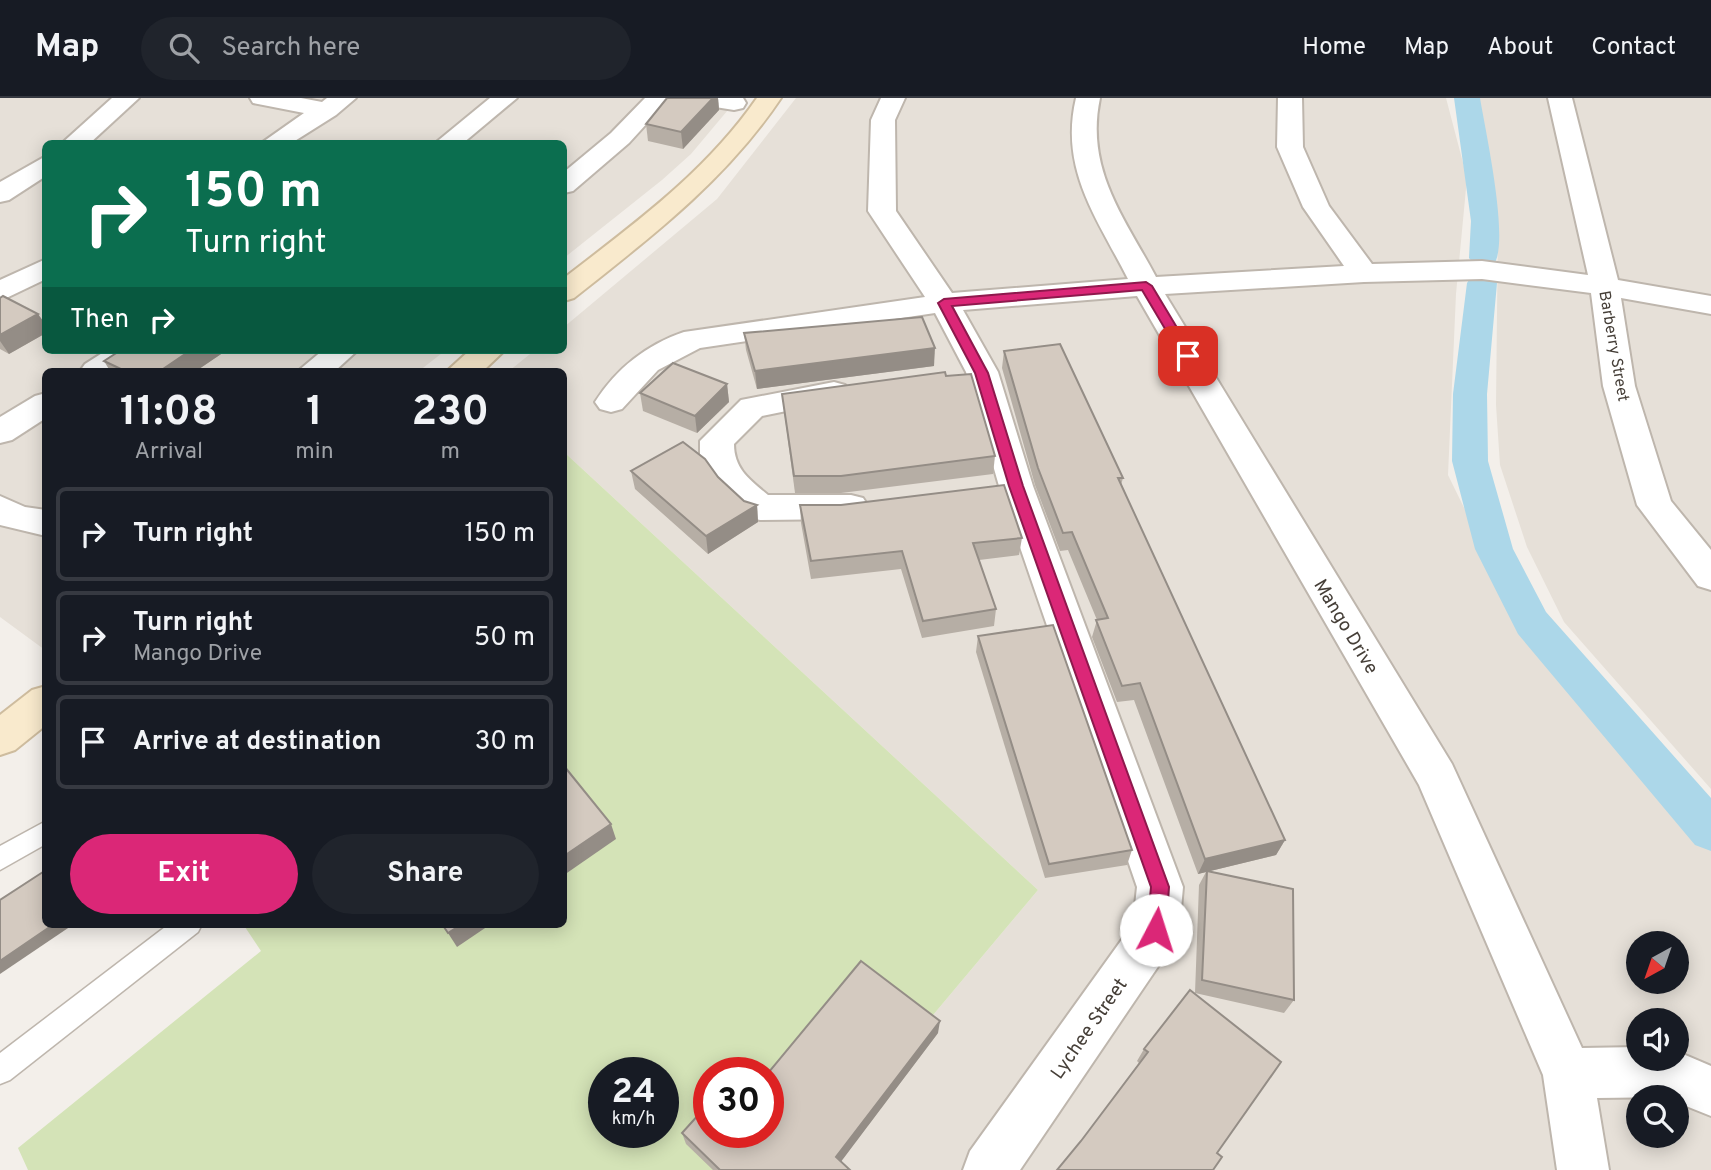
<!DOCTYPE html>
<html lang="en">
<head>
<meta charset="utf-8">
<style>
	:root { --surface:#171b24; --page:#20242c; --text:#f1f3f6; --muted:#9ea1a6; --line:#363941; --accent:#db2777 }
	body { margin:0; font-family:Overpass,sans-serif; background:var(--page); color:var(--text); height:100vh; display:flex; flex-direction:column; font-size:26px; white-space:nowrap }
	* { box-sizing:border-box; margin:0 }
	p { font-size:23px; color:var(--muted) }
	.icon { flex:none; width:38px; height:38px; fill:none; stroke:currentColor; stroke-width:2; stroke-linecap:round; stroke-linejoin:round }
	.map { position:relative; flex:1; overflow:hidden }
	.drawer { position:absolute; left:42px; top:270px; width:525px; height:560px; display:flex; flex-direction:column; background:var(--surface); border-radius:10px; box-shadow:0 4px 18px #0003 }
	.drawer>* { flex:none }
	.top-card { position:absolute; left:42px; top:42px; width:525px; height:214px; border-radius:10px; box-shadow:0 4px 18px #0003; background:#0b6e4f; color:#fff; overflow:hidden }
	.needle { width:46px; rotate:220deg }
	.tools { position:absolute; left:1626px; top:833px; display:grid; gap:14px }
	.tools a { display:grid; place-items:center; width:63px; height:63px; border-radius:50%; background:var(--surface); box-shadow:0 4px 18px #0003; font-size:35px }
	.speed { position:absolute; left:588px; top:959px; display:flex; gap:14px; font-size:35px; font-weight:700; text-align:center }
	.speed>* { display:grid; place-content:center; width:91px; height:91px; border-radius:50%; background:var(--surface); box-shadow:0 4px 18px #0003; line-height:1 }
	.speed small { font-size:18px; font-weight:400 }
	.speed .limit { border:10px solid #d22; background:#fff; color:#111 }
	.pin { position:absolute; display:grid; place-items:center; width:60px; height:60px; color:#fff; margin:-30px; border-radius:14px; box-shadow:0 4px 10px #0006 }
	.me { position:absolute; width:77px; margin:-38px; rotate:5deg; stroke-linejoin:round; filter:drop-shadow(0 0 5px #0008) }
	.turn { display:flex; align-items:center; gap:24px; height:147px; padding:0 28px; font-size:32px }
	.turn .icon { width:91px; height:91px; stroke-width:2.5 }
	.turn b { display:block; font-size:49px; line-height:60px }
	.then { display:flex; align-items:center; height:66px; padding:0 28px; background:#0003; gap:14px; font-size:26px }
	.eta { display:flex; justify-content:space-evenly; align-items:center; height:119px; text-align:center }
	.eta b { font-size:42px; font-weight:700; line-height:49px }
	.button { display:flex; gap:14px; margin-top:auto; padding:14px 28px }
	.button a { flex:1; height:80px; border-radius:42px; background:var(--accent); color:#fff; font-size:28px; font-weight:700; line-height:80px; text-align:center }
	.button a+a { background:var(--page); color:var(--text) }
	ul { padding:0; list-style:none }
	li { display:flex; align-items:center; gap:21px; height:94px; margin:0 14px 10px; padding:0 14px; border:4px solid var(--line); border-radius:10px }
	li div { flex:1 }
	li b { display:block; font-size:26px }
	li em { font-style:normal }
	header { display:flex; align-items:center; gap:42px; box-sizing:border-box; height:98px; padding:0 35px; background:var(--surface); border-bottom:2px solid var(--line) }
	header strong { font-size:33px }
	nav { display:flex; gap:38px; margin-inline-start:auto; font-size:24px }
	.search { width:490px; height:63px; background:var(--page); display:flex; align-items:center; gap:18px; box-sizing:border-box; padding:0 24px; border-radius:38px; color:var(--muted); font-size:26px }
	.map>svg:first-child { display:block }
</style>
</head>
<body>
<header>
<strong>Map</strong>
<div class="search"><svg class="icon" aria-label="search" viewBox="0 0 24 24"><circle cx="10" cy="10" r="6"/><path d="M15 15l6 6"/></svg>Search here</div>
<nav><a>Home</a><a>Map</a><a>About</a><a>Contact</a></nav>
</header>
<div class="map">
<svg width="1711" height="1072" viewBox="0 0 1711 1072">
	<rect width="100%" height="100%" fill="#f3efea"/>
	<g fill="#e6e0d8" fill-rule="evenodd">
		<polygon points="0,0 738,0 691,56 662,82 564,160 564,46 46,46 46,252 446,252 419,273 46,273 45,552 0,519"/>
		<path d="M796,0H1446L1467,80L1456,196L1448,377L1521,526L1711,750V1072H803L1038,792L564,354V273H509L535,252H564V229L717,101ZM1638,845H1676V884H1638ZM1638,922H1676V961H1638ZM1638,999H1676V1038H1638Z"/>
		<polygon points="1476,0 1711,0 1711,691 1564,524 1527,449 1500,367 1496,307 1498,124"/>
	</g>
	<path fill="#d4e3b7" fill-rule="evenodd" d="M564,354L1038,792L803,1072H28L18,1050L261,853L243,826H564ZM604,975H663V1034H604ZM709,975H768V1034H709Z"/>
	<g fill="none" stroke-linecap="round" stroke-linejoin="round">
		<g fill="#acd7e9" fill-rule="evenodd">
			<path d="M1454,0H1480C1485,31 1510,144 1494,166L1484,169L1474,166L1469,160L1471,123Z"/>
			<polygon points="1482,176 1493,179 1497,185 1487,296 1488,363 1513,451 1546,514 1711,700 1711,753 1695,747 1518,536 1475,451 1452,363 1453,296 1467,185 1471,179"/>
		</g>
		<defs>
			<g id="service">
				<polygon points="46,723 46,746 0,772 0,748"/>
				<polygon points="169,826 202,826 198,834 10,982 0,986 0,955"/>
			</g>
			<g id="minor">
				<polygon points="112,0 139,0 89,46 61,46"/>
				<polygon points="250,0 301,0 322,4 327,0 356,0 336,17 290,46 260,46 304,15 253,5"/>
				<polygon points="490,0 517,0 462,46 434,46"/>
				<polygon points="645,0 670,0 629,45 573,93 564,95 564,74 611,35"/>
				<polygon points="687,0 743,0 746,5 743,10 734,12 690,5"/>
				<path d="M881,0H905L895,22L896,113L952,195L1128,181C1097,120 1059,71 1076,0H1100C1085,71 1124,119 1156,179L1344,168L1303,109L1277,49L1278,0H1302L1303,49L1329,108L1372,166L1482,163L1588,177L1548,0H1572L1618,182L1711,198V216L1621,200L1635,288L1671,403L1711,452V492L1698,488L1637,407L1603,288L1591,195L1482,181L1364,184L1165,196L1452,666L1582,950L1638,949V961H1676V953L1711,968V1018L1676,1004V999L1597,1000L1609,1072H1557L1543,977L1419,687L1137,198L963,212L998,274L1033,388L1183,789L1179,833L1172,848L1020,1072H963L970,1053L1133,826L1137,789L999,388L966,274L935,215L700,250L658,272L622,311L611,314L600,311L595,304C617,270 646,247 684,234L925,199L868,113L871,22Z"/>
				<polygon points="46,58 46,78 9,102 0,104 0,84"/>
				<polygon points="46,161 46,181 0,203 0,182"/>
				<path d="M107,252H144C129,275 105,273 80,273L85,266Z"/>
				<polygon points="323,252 358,252 335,273 298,273"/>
				<path d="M834,284L845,287L850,294L845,301L762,318L734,346C734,371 750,382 768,397H851L863,400L869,409L863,418L851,421L760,422L748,419L722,395L700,364V343L741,302Z"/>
				<polygon points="46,295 46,320 12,342 0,345 0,319 35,298"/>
				<polygon points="0,398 25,409 46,412 46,438 0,427"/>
			</g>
			<g id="secondary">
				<path d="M757,0H781C726,82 651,139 574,200L564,203V180C634,126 706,74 757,0Z"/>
				<polygon points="470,252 505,252 483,273 447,273"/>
				<polygon points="46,588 46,627 15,652 0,657 0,617 32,592"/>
			</g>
		</defs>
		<use href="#service" stroke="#beb6ad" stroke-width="3"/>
		<use href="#minor" stroke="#beb6ad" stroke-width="4"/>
		<use href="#secondary" stroke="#cebc9e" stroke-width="4"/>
		<use href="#service" fill="#fff" fill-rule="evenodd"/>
		<use href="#minor" fill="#fff" fill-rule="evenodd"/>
		<use href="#secondary" fill="#f9eacd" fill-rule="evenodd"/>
	</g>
	<g fill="#b6aea5">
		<polygon points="667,0 718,0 719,12 683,51 648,43 646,26"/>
		<polygon points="0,200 46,227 46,235 9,256 0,251"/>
		<polygon points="744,235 934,268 757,291 746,252"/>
		<polygon points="121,252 227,252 196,273 110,273 104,263"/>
		<polygon points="1004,253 1123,380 1121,387 1285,742 1276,757 1210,773 1294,902 1284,915 1195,895 1199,787 1206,774 1198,776 1134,602 1117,604 1092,539 1097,522 1068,452 1060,453 1035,387 1002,270"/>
		<polygon points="946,278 995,358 993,376 841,395 795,395 784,313 782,296"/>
		<polygon points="727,286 729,304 697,335 643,313 640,295"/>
		<polygon points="631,373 718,379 744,403 757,407 758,424 708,456 635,391"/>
		<polygon points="800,407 841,407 1022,440 1019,457 979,462 996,511 994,528 922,540 901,471 811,481 801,425"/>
		<polygon points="978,538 1132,752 1127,767 1045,780 976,554"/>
		<polygon points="1190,892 1217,1055 1081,1043 1139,965 1137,963 1144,951"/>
		<polygon points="938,935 841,1063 850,1072 713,1072 686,1046 682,1035"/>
	</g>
	<g fill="#948d86">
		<polygon points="713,0 718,0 719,12 683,51 681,34"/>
		<polygon points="38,216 46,227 46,235 9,256 0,243 0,237"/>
		<polygon points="935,250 934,268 757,291 755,273"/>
		<polygon points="191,252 227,252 196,273 160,273"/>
		<polygon points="727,286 729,304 697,335 695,318"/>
		<polygon points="757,407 758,424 708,456 706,438"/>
		<polygon points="611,726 616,741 564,777 564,758"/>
		<polygon points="1285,742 1276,757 1198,776 1205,761"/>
		<polygon points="54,826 74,826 0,876 0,863"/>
		<polygon points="462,826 491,826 457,849 448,835"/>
		<polygon points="940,923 938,935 837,1069 836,1059"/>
	</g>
	<g fill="#d4cac0" stroke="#948d86" stroke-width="2">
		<polygon points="667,0 713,0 681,34 646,26"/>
		<polygon points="3,198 38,216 0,237 0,200"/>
		<polygon points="922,219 935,250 755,273 744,235"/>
		<polygon points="1060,246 1123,380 1118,380 1285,742 1205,761 1140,585 1122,588 1096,522 1108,520 1072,434 1063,435 1038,370 1004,253"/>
		<polygon points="121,252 191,252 160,273 125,273 104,263"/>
		<polygon points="673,265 727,286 695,318 640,295"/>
		<polygon points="945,274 946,278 971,276 995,358 841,378 794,378 782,296"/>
		<polygon points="683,344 705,361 718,379 744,403 757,407 706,438 631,373"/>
		<polygon points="1004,387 1022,440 973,445 996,511 923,523 902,453 811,463 800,407 841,407"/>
		<polygon points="1053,527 1132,752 1049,766 978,538"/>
		<polygon points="564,668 611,726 564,758"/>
		<polygon points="46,772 46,826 54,826 0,863 0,802"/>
		<polygon points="1207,773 1293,791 1294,902 1202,882"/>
		<polygon points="442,826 462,826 448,835"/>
		<polygon points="861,863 940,923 836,1059 850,1072 720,1072 682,1035 709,1005 709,1034 768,1034 768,975"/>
		<polygon points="1190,892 1281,964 1217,1055 1222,1059 1213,1072 1057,1072 1081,1043 1148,954 1144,951"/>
		<polygon points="739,971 744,975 736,975"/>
	</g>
	<polygon fill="#db2777" stroke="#8e194d" stroke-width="2" points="1146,184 1152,188 1194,258 1192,261 1183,261 1142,192 952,208 988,275 1023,388 1169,789 1166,832 1163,839 1156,841 1150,839 1147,832 1151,789 1009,388 975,275 938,205 944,201"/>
	<g text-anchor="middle" stroke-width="5" stroke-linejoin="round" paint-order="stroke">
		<g font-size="16" fill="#463f38" stroke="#fff">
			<text transform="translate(1615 248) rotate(80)" y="6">Barberry Street</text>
		</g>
		<g font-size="19" fill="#463f38" stroke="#fff">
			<text transform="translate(1347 528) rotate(59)" y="7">Mango Drive</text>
			<text transform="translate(1088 930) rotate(-55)" y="7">Lychee Street</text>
		</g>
	</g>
</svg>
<div class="tools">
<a><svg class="needle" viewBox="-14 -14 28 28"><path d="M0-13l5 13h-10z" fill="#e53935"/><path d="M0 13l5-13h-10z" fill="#9ea1a6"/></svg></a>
<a><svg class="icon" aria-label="sound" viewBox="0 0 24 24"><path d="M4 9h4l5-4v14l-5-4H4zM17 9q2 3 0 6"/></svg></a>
<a><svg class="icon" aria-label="search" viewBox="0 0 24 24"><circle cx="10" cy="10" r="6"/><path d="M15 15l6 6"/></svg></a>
</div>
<div class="speed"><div>24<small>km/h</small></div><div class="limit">30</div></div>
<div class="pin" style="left:1188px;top:258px;background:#d93025"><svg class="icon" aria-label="arrive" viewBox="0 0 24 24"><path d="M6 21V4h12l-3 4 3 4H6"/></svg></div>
<svg class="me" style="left:1156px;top:832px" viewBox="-20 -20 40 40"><circle r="19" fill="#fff"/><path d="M0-13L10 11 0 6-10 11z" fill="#db2777"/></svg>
<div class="top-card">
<div class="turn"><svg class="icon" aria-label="right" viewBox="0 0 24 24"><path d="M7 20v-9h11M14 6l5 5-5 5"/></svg><div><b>150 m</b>Turn right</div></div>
<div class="then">Then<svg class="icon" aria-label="right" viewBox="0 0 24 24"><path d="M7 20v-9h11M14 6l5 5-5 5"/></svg></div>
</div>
<section class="drawer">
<div class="eta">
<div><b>11:08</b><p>Arrival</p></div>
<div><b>1</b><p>min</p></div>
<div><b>230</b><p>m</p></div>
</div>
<ul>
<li><svg class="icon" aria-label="right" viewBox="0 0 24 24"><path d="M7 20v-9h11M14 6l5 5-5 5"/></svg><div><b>Turn right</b></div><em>150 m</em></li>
<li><svg class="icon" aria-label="right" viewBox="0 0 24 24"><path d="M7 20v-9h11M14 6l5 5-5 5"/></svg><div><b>Turn right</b><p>Mango Drive</p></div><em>50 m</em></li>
<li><svg class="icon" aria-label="arrive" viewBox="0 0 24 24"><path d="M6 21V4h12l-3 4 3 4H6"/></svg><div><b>Arrive at destination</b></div><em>30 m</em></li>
</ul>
<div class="button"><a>Exit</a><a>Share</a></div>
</section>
</div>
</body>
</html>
